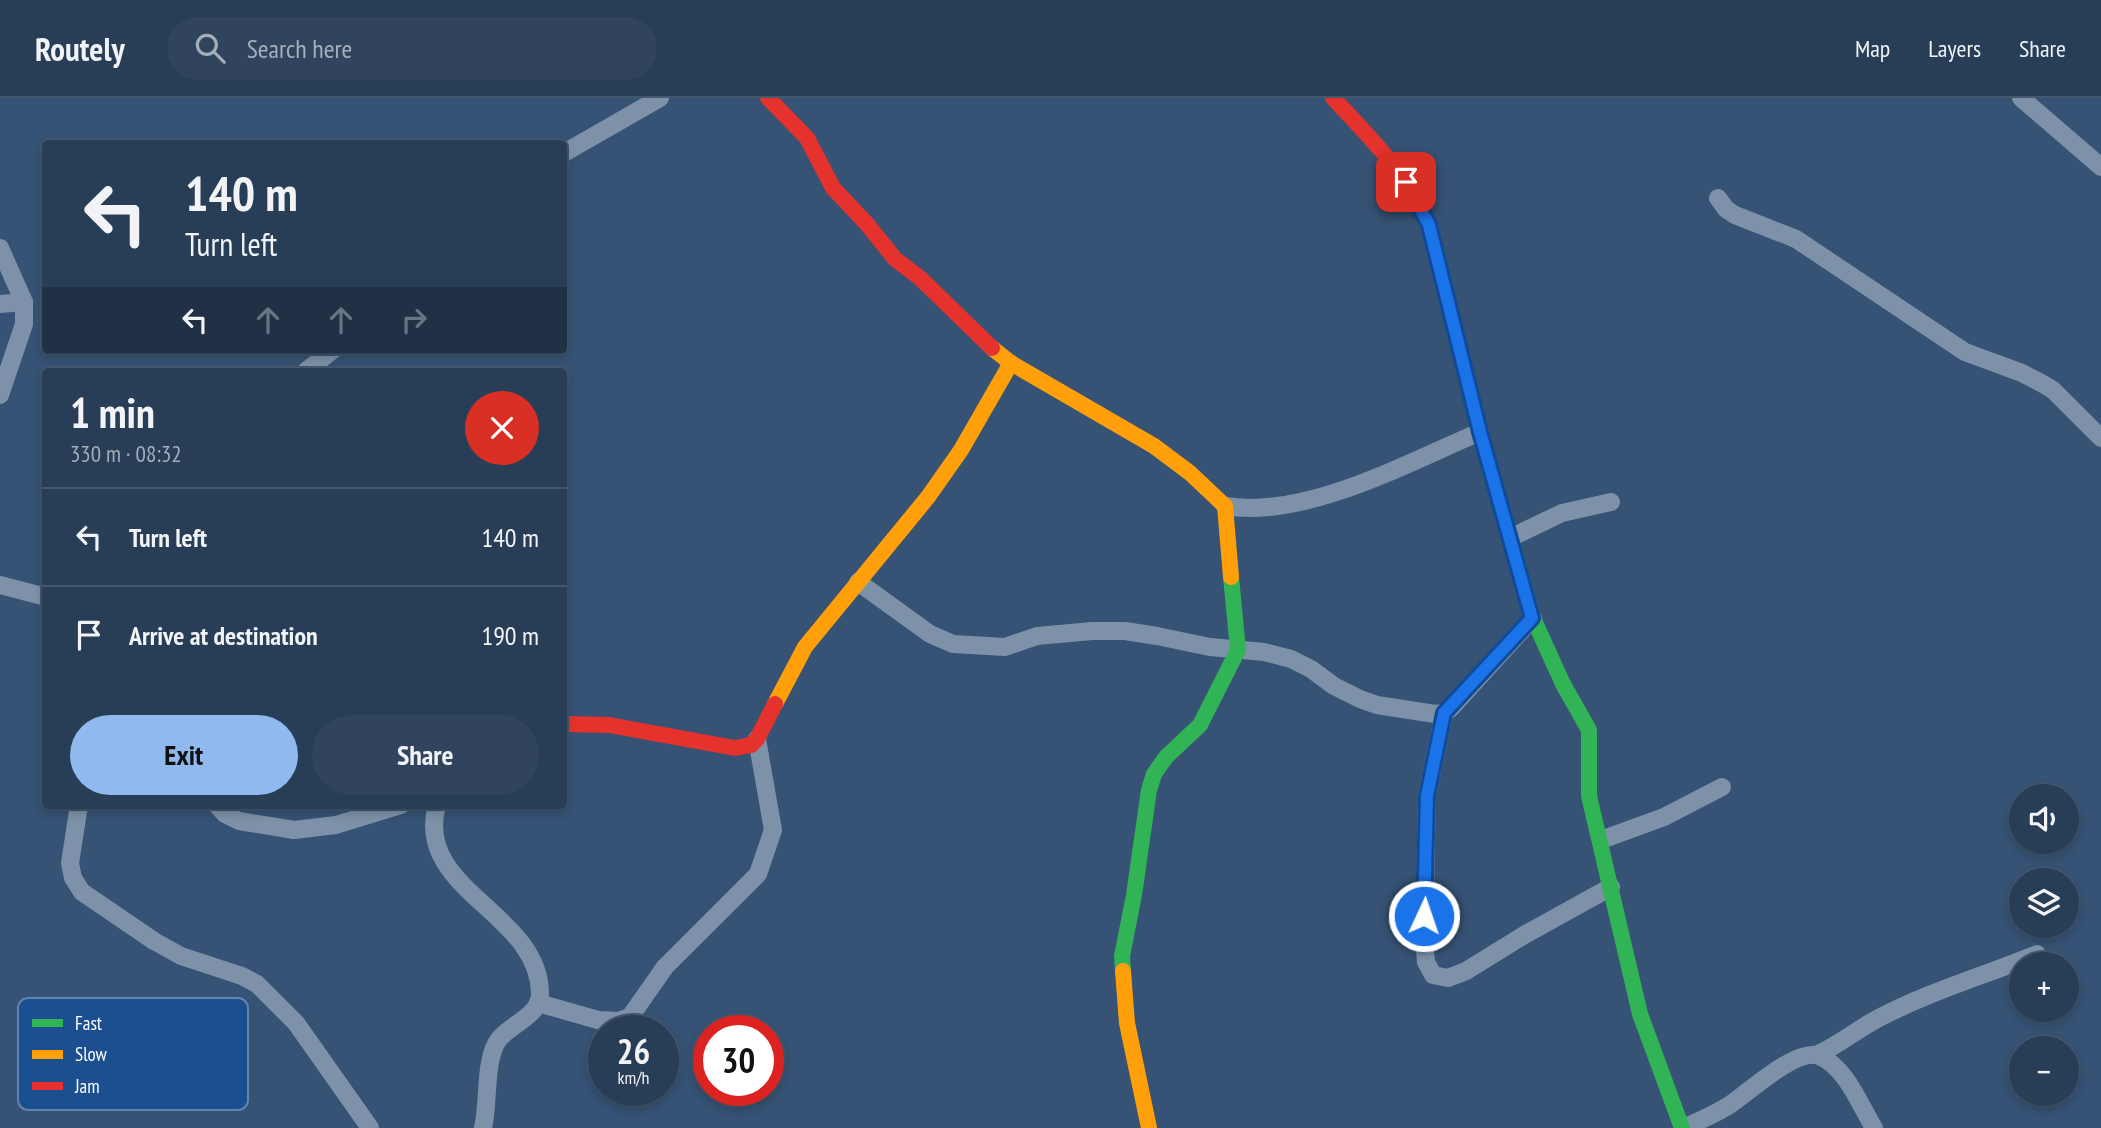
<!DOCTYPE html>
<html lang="en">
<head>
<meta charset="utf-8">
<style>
	:root { --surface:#283e57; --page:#30455d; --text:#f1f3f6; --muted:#a5aeba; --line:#44576d; --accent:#90b9f0 }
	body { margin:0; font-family:"PT Sans Narrow",sans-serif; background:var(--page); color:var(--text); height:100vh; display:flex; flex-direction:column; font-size:26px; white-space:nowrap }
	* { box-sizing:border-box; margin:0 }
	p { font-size:23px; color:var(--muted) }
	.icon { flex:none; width:38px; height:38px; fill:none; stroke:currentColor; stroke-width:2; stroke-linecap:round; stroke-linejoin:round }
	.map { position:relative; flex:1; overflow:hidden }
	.details { position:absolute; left:42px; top:270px; width:525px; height:441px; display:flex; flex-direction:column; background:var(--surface); border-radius:7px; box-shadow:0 4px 10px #0003,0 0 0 2px var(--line) }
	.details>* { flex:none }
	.banner { position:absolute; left:42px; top:42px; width:525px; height:214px; border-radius:7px; box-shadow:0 4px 10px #0003,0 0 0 2px var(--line); background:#283e57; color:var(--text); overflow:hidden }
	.buttons { position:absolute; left:2009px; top:686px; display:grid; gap:14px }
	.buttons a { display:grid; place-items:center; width:70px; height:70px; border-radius:50%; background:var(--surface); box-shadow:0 4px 10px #0003,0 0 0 2px var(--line); font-size:35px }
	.speed { position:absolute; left:588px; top:917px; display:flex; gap:14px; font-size:35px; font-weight:700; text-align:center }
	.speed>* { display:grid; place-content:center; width:91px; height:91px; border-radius:50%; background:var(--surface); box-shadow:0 4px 10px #0003,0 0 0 2px var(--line); line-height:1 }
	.speed small { font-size:18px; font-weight:400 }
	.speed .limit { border:10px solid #d22; background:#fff; color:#111 }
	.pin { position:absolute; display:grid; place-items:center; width:60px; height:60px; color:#fff; margin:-30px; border-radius:14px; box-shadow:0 4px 10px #0006 }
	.me { position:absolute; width:77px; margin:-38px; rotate:3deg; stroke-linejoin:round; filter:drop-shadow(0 0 5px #0008) }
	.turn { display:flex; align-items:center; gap:24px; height:147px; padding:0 28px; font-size:32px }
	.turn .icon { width:91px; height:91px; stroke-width:2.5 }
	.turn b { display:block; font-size:49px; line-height:60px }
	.lanes { display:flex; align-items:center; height:66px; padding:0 28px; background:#0003; justify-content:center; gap:35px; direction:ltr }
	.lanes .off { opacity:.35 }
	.round { display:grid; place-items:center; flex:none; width:74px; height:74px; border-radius:37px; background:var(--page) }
	.head { display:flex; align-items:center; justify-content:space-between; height:119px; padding:0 28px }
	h1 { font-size:42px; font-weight:700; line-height:52px }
	.action { display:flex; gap:14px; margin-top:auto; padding:14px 28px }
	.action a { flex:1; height:80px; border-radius:42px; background:var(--accent); color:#111; font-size:28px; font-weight:700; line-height:80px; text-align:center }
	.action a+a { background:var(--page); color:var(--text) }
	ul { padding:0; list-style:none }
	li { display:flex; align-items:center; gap:21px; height:98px; padding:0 28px; border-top:2px solid var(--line) }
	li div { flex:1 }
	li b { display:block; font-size:26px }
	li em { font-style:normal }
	header { display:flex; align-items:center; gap:42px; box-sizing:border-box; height:98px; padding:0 35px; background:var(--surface); border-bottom:2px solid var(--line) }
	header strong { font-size:33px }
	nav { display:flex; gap:38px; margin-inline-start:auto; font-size:24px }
	.search { width:490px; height:63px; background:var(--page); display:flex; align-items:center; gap:18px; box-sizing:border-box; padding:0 24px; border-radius:38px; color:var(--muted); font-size:26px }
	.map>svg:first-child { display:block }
</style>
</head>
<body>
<header>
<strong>Routely</strong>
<div class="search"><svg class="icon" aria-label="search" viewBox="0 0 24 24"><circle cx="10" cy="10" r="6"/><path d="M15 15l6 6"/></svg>Search here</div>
<nav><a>Map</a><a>Layers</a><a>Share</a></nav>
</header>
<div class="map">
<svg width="2101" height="1030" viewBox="0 0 2101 1030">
	<rect width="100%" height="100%" fill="#365274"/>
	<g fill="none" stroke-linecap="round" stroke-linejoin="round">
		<g stroke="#7d92a8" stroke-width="18">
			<polyline points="2021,0 2101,69"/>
			<polyline points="564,55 660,0"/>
			<polyline points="1718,100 1726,111 1735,117 1796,141 1965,254 2022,275 2043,286 2053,292 2101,340"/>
			<polyline points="0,150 24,204 24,226 0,297"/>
			<polyline points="0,206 24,204"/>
			<polyline points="306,273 333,252"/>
			<path d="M1225,408C1306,421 1407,365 1480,334"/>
			<polyline points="1510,440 1562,415 1611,404"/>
			<polyline points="858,484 930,536 953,546 1005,549 1037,538 1092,533 1125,533 1157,538 1210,549 1264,554 1291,561 1311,571 1334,588 1360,601 1377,607 1435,616 1444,615 1451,610 1533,520"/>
			<polyline points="0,487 46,499"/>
			<polyline points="1444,615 1427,698 1424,841 1426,864 1433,877 1448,880 1466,873 1526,836 1611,789"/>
			<polyline points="79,707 70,765 73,780 82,794 154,843 181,858 242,878 257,886 296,925 370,1030"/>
			<polyline points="217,707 225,716 239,723 294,732 336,727 401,707"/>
			<path d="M437,707C413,792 539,814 540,895C541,917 511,926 499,941C484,960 489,1006 483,1030"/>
			<polyline points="1601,742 1664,719 1722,689"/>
			<polyline points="538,905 598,922 618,923 630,919 665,869 758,776 773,732 757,641"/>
			<path d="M1816,957C1838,948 1856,932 1877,921C1928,894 1983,878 2037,856"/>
			<path d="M1683,1030C1699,1023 1716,1016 1731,1006C1749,994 1797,949 1819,958C1846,969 1860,1007 1874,1030"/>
		</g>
		<g stroke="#30b455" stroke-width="16">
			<polyline points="1438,163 1480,334 1533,520 1563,586 1589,632 1589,698 1640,916 1682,1030"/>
			<polyline points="1123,873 1122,858 1134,797 1149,692 1154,676 1166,659 1200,627 1238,552 1231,479"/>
		</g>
		<g stroke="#ff9f0a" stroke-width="16">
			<polyline points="992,250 1011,265 1154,348 1190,375 1225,408 1231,479"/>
			<polyline points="775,606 805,549 928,399 961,352 1011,265"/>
			<polyline points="1123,873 1127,925 1149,1030"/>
		</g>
		<g stroke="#e5322d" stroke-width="16">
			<polyline points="768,0 807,40 833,90 867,126 895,161 920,180 992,250"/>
			<path d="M1333,0C1369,38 1408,77 1428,126C1433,137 1435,151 1438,163"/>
			<polyline points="564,626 609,627 735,650 751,647 757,641 775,606"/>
		</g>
	</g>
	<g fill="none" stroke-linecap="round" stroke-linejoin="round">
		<defs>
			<polyline id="route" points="1406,84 1429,127 1480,334 1532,520 1444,615 1427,698 1424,818"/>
		</defs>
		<use href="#route" stroke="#114b97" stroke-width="18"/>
		<use href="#route" stroke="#1a73e8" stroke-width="12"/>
	</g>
	<rect x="18" y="900" width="230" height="112" rx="10" fill="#1b4f8f" stroke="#5f84b1" stroke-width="2"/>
	<rect x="32" y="921" width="31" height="8" fill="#30b455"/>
	<rect x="32" y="952" width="31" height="9" fill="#ff9f0a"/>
	<rect x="32" y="984" width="31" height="8" fill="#e5322d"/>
	<g font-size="19" fill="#fff">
		<text x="75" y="932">Fast</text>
		<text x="75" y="963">Slow</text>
		<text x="75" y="995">Jam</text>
	</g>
</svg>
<div class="buttons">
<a><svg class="icon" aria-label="sound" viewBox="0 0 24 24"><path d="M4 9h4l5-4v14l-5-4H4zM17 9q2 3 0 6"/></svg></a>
<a><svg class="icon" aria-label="layers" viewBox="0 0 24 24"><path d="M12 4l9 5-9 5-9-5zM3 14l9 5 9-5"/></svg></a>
<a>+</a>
<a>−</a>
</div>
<div class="speed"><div>26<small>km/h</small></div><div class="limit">30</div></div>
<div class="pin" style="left:1406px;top:84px;background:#d93025"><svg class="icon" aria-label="arrive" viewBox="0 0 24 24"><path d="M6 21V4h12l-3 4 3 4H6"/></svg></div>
<svg class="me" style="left:1424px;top:818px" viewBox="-20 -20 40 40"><circle r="17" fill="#1a73e8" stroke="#fff" stroke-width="3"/><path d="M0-11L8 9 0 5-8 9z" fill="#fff"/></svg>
<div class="banner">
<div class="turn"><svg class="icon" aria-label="left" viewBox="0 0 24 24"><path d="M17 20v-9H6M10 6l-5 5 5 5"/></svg><div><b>140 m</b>Turn left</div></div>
<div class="lanes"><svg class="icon" aria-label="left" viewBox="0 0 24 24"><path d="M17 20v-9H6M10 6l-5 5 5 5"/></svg><svg class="icon off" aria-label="ahead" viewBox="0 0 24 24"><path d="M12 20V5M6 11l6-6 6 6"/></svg><svg class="icon off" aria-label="ahead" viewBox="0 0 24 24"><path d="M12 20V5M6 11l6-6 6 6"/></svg><svg class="icon off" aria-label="right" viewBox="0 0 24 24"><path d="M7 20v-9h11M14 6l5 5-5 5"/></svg></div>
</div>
<section class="details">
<div class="head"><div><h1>1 min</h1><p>330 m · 08:32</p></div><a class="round" style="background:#d93025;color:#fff"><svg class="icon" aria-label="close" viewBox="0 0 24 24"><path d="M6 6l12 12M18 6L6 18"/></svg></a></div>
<ul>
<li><svg class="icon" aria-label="left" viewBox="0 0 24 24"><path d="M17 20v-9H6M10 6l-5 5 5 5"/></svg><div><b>Turn left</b></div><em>140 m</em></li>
<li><svg class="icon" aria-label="arrive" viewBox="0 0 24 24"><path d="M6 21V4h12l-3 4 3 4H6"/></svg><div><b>Arrive at destination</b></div><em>190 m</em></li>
</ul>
<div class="action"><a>Exit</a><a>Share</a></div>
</section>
</div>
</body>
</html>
